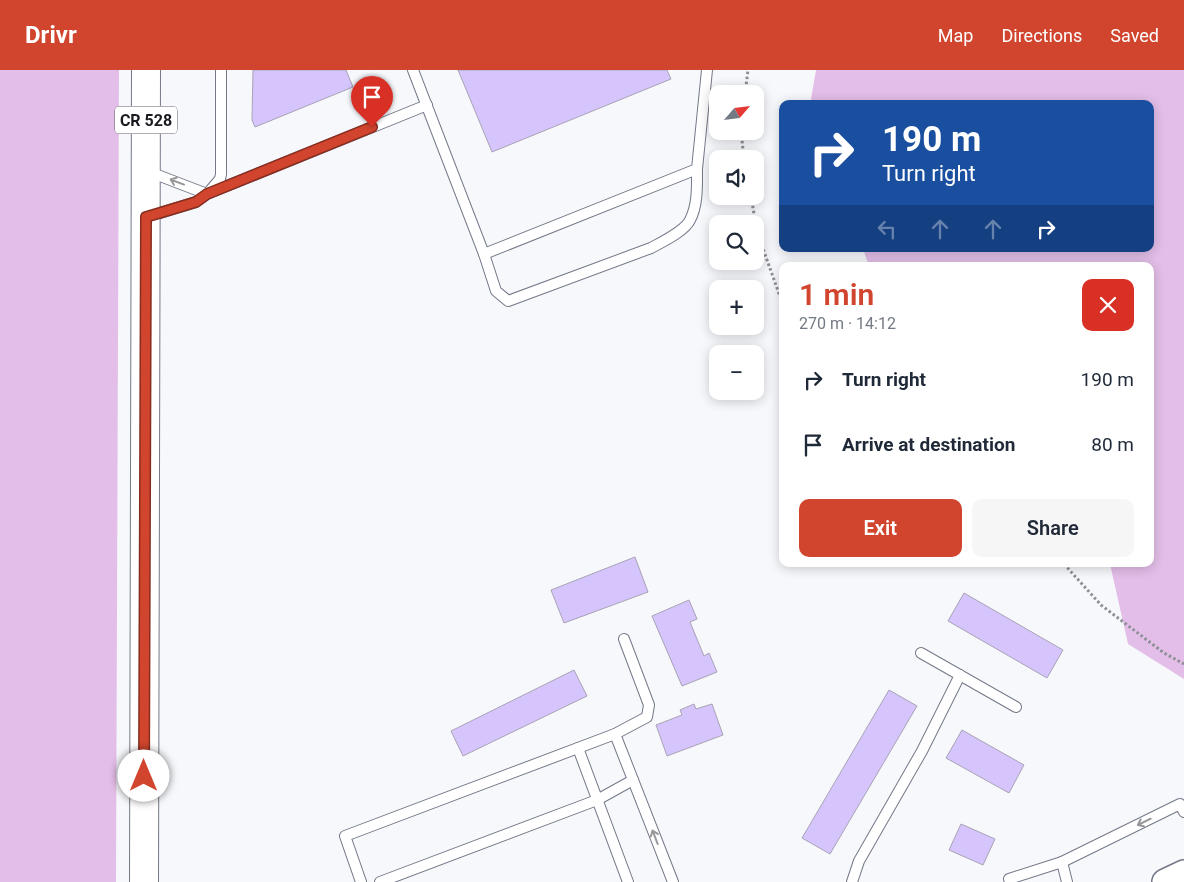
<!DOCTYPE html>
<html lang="en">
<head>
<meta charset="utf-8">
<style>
	:root { --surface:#fff; --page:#f6f6f7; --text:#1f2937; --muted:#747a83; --accent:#d1452e }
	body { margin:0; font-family:Roboto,sans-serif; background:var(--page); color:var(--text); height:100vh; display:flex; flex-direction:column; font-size:19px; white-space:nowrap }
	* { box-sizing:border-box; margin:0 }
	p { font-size:16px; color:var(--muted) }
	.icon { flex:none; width:28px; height:28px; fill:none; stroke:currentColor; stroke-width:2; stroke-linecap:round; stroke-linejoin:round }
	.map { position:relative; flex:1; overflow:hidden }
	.panel { position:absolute; left:779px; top:192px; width:375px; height:305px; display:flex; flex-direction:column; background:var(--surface); border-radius:10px; box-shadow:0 2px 12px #0003 }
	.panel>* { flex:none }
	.banner { position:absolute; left:779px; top:30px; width:375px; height:152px; border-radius:10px; box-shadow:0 2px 12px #0003; background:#1a4fa0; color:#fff; overflow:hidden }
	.needle { width:32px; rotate:62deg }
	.tools { position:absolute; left:709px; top:15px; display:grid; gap:10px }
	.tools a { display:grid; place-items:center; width:55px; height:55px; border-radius:10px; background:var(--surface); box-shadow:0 2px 12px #0003; font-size:25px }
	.pin { position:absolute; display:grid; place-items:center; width:42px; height:42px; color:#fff; margin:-51px -21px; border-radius:50% 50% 50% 0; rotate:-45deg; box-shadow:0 0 5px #0007 }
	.pin .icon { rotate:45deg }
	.me { position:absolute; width:55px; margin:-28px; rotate:0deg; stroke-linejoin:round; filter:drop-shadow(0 0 4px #0008) }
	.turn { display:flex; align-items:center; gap:18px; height:105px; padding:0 20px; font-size:22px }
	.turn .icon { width:65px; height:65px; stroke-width:2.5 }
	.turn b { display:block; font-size:35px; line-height:42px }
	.lanes { display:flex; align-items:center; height:48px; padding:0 20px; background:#0003; justify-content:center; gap:25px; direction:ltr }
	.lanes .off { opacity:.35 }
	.round { display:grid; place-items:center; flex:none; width:52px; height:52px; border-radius:10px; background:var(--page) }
	.overview { display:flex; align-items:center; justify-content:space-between; height:85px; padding:0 20px }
	h1 { font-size:30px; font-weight:600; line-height:38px; color:var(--accent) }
	.button { display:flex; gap:10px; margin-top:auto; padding:10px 20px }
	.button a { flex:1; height:58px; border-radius:10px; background:var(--accent); color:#fff; font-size:20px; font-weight:600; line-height:58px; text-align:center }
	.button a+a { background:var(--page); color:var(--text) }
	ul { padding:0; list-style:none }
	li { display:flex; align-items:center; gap:15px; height:65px; padding:0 20px }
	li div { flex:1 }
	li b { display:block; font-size:19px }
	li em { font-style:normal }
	header { display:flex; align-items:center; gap:30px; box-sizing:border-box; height:70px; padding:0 25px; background:var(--accent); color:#fff }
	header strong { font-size:24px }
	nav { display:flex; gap:28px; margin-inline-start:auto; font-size:18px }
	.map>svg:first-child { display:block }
</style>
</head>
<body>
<header>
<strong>Drivr</strong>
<nav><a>Map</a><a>Directions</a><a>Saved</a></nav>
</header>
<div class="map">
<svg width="1184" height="812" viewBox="0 0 1184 812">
	<rect width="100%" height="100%" fill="#f7f8fc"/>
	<g fill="#e3bee8">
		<polygon points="0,0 119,0 116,812 0,812"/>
		<polygon points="816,0 1184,0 1184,609 1128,574 1110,494 1150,494 1150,196 869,196 863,179 1150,179 1150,34 813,34 811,29"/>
	</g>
	<g fill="#d6c4fd" stroke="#a8a3b4">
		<polygon points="253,0 346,0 353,17 255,57 252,50"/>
		<polygon points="458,0 667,0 671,9 492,82"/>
		<polygon points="635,487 648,522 564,553 551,520"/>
		<polygon points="964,523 1063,580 1047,608 948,551"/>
		<polygon points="689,530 697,549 690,552 704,586 709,583 717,602 682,616 652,546"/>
		<polygon points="574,600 587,626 463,686 451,661"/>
		<polygon points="889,620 917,636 830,784 802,768"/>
		<polygon points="694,634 696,639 712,634 723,665 667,686 656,655 682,645 680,640"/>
		<polygon points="962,660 1024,695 1009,723 946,688"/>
		<polygon points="961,754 995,769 983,795 949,780"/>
	</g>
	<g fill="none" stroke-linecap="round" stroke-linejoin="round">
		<defs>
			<g id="service">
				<polyline points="413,0 484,184 697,99 707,0"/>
				<polyline points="147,101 207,124"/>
				<polyline points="209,122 220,109 221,104 221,0"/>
				<polyline points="147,147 196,132 207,124 427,35"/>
				<path d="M484,184L496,221L508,231L651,178C662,172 685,161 690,150C698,135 697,115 697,99"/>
				<polyline points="921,583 1016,637"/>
				<polyline points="615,664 673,812"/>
				<polyline points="578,678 628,812"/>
				<polyline points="1009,809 1062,792"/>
				<polyline points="361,812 345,766 615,664 647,647 649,635 624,569"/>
				<polyline points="380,812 597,730 633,710"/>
				<polyline points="852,812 859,791 922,681 960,605"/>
				<polyline points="1067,812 1062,792 1180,734 1184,742"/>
			</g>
			<polyline id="tertiary" points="1165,812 1184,803"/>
			<polyline id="primary" points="144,812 146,0"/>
		</defs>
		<use href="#service" stroke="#747888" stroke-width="12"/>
		<use href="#tertiary" stroke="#747888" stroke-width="28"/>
		<use href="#primary" stroke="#747888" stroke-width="30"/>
		<g stroke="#8d8f94" stroke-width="3" stroke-dasharray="2.5 2.5" stroke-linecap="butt">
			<polyline points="745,24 748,0"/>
			<polyline points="741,61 744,89"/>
			<polyline points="751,126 757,162 782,232"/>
			<polyline points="1064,494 1101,535 1164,583 1184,594"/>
		</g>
		<use href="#service" stroke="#fff" stroke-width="10"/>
		<use href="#tertiary" stroke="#fff" stroke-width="25"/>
		<use href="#primary" stroke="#fff" stroke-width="28"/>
	</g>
	<defs><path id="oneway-shaft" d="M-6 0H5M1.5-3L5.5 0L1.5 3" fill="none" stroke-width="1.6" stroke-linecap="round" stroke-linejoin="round" transform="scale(1.25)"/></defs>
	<g stroke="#98989b">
		<use href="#oneway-shaft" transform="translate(177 112) rotate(-159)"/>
		<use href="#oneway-shaft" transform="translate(1144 752) rotate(154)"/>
		<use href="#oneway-shaft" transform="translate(655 767) rotate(-111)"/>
	</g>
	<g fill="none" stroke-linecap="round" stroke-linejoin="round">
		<defs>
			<polyline id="route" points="144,706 146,147 196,132 207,124 372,57"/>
		</defs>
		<use href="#route" stroke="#882d1e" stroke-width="12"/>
		<use href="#route" stroke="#d1452e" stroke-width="9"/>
	</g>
	<g text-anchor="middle" stroke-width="4" stroke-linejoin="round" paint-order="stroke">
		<rect fill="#fff" stroke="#5e5f64" stroke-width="1" x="115" y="36.5" width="62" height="27" rx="4"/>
		<g font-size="16" font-weight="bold" fill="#191b21">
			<text x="146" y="56">CR 528</text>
		</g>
	</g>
</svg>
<div class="tools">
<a><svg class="needle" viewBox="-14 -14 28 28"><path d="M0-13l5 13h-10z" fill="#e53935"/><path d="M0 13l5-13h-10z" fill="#747a83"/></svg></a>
<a><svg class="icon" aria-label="sound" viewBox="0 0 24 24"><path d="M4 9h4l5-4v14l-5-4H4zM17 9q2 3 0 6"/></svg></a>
<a><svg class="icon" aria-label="search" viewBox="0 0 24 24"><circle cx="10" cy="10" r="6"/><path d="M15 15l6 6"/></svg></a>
<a>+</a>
<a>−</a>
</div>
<div class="pin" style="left:372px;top:57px;background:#d93025"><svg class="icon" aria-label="arrive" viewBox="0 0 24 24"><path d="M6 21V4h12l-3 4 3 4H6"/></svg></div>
<svg class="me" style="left:144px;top:706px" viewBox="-20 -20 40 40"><circle r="19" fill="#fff"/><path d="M0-13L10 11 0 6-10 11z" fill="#d1452e"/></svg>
<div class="banner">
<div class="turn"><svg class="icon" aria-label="right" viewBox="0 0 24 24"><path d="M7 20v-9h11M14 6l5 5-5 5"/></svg><div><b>190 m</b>Turn right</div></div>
<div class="lanes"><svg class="icon off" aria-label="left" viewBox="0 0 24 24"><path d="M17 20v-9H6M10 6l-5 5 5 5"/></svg><svg class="icon off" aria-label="ahead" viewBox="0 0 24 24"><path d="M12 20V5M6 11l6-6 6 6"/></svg><svg class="icon off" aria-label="ahead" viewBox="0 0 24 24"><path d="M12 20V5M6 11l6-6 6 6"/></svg><svg class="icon" aria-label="right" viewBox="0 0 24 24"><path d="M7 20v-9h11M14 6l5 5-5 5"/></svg></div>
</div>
<section class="panel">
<div class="overview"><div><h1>1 min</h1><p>270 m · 14:12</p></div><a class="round" style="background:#d93025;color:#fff"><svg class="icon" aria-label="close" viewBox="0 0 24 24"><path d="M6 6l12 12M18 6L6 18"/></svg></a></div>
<ul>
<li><svg class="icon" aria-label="right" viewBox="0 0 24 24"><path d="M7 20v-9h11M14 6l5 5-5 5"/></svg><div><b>Turn right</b></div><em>190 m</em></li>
<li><svg class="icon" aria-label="arrive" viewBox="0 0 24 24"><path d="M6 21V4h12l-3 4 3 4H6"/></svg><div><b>Arrive at destination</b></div><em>80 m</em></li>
</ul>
<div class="button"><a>Exit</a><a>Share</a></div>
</section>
</div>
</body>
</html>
